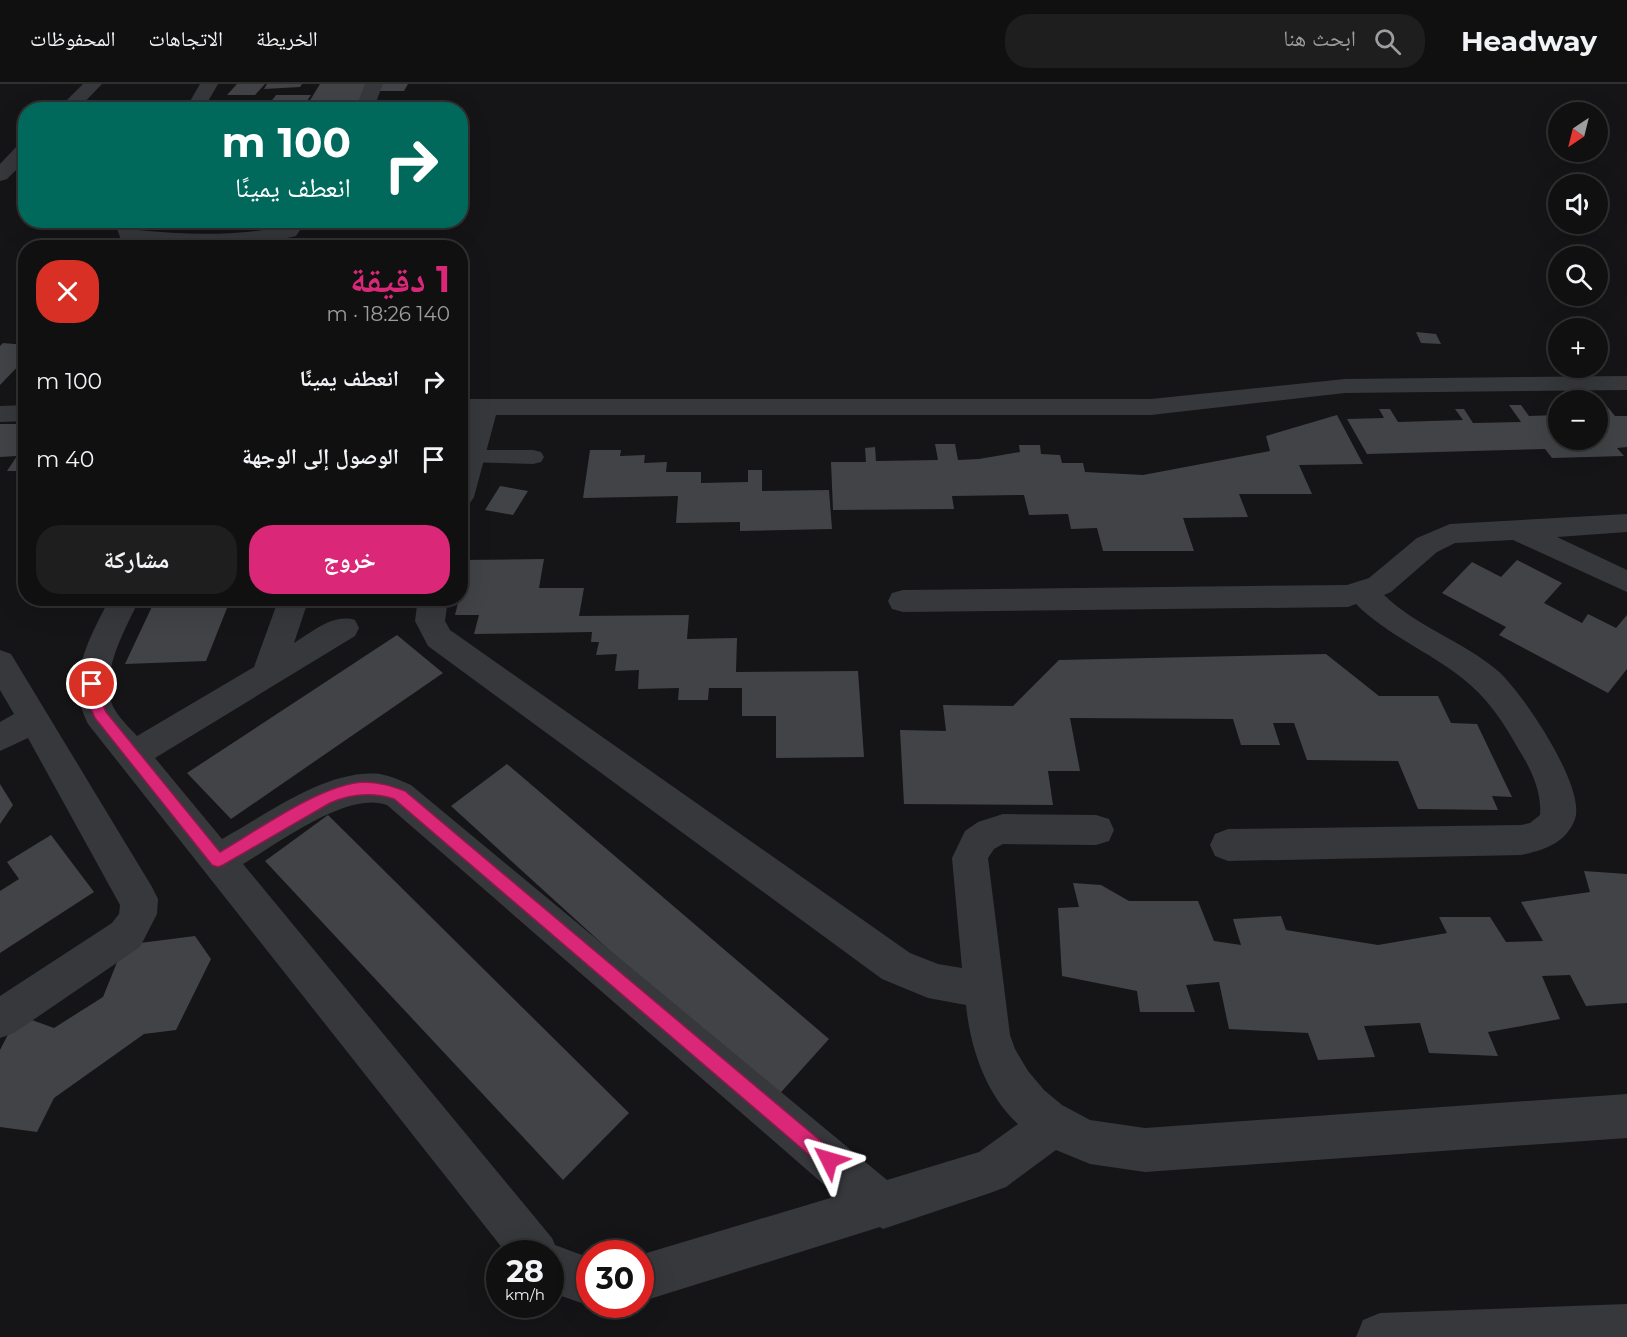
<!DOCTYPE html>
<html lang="ar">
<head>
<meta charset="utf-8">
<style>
	:root { --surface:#101011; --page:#1e1e1f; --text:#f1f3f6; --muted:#9c9d9f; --line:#303031; --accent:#db2777 }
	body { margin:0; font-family:Montserrat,"Noto Naskh Arabic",sans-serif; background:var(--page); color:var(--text); direction:rtl; height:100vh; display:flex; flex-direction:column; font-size:22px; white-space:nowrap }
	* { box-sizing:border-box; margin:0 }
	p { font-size:20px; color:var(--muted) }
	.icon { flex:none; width:33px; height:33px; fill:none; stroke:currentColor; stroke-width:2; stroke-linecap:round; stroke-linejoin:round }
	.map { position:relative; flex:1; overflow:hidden; direction:ltr }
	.drawer { position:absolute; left:18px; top:156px; width:450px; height:366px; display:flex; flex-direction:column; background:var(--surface); border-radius:24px; box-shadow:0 6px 24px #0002,0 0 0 2px var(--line); direction:rtl }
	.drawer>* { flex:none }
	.hud { position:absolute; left:18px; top:18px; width:450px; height:126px; border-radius:24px; box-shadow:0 6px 24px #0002,0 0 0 2px var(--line); direction:rtl; background:#00695c; color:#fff; overflow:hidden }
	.needle { width:39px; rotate:215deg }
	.fabs { position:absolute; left:1548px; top:18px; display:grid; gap:12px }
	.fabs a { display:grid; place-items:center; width:60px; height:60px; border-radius:50%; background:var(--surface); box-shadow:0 6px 24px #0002,0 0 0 2px var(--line); font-size:30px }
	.speed { position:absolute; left:486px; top:1156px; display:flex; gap:12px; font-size:30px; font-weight:700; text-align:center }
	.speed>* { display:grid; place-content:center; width:78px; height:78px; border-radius:50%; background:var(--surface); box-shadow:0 6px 24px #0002,0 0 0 2px var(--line); line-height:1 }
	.speed small { font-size:15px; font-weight:400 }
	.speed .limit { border:9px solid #d22; background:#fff; color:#111 }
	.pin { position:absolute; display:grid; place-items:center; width:51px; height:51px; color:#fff; margin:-26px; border:3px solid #fff; border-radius:50%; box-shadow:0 2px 6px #0007 }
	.me { position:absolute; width:66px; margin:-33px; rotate:310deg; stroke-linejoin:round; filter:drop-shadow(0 0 4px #0008) }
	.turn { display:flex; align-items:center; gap:21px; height:126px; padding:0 18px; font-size:27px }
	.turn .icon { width:78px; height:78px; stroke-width:2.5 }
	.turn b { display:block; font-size:42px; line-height:51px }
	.round { display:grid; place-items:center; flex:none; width:63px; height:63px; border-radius:24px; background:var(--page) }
	.overview { display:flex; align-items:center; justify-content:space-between; height:102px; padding:0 18px }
	h1 { font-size:36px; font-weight:700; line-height:45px; color:var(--accent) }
	.action { display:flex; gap:12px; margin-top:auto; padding:12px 18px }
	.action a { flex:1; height:69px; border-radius:24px; background:var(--accent); color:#fff; font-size:24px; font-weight:700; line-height:69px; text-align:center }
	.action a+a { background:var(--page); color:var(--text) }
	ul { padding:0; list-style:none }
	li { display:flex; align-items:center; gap:18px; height:78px; padding:0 18px }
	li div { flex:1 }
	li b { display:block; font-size:22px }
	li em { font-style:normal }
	header { display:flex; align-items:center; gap:36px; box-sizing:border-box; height:84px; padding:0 30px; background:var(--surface); border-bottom:2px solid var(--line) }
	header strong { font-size:28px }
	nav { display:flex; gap:33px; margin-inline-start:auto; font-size:21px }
	.search { width:420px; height:54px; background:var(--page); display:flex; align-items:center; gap:15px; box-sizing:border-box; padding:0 21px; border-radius:24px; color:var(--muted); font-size:22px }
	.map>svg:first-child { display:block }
</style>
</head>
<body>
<header>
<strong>Headway</strong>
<div class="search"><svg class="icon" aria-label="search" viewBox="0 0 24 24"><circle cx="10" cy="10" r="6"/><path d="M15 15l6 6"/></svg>ابحث هنا</div>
<nav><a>الخريطة</a><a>الاتجاهات</a><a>المحفوظات</a></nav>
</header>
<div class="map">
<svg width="1627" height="1253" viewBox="0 0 1627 1253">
	<rect width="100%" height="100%" fill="#151517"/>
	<g fill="#414347">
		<polygon points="237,0 265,0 255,11 227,11"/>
		<polygon points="267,0 302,0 300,3 264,5"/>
		<polygon points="320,0 408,0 404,7 379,7 362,26 304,26"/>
		<polygon points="276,11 311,11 301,26 265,26"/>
		<polygon points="1416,248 1436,250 1441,260 1421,259"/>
		<polygon points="3,259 26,261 26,274 0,301 0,262"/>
		<polygon points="1598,315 1601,315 1615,332 1627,332 1627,363 1617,364 1624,372 1552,374 1545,365 1367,370 1347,335 1384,334 1379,325 1390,325 1398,338 1463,336 1455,325 1464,325 1473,339 1521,338 1509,321 1521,321 1529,332 1558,331 1558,356 1598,356"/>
		<polygon points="1337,331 1363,380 1299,381 1312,410 1239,410 1248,433 1183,434 1194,467 1103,467 1097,444 1071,445 1068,430 1029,431 1024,411 952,412 954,425 833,426 831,378 866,378 865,364 875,363 876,377 938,376 935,360 955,360 958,376 979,375 1020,368 1019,361 1040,361 1041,370 1060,371 1062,379 1083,379 1085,388 1143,391 1270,367 1266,352"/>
		<polygon points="0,340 26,340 26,387 7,387 17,372 0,373"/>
		<polygon points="590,366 621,366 620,372 645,371 644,379 667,378 666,388 701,388 701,399 748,398 748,386 762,386 762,407 829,406 832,445 740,447 740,438 676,439 678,412 583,414"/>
		<polygon points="500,402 528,407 513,431 485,426"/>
		<polygon points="460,443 470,443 461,476 460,476"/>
		<polygon points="544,475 539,504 584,504 579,532 689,531 687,555 737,554 736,588 858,587 864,673 776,674 776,632 742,632 742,604 709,604 708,616 678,616 679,604 638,605 639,586 615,587 617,570 596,571 599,558 591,558 592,548 474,550 479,531 455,531 467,483 460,483 460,476"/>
		<polygon points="1517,476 1562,499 1544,519 1582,539 1588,530 1616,544 1627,531 1627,585 1608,609 1499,551 1506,543 1442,509 1472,478 1501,493"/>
		<polygon points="156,514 231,514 206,577 125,580"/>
		<polygon points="397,551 443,589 231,735 187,689"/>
		<polygon points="1326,570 1379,612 1438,612 1451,639 1477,640 1512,713 1492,712 1498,726 1418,725 1398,677 1307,676 1294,639 1273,639 1280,661 1241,661 1233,635 1070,634 1080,687 1048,687 1053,721 904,720 900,646 946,647 943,621 1013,622 1059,576"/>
		<polygon points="507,680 829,955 774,1016 451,722"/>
		<polygon points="0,700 13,721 0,740"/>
		<polygon points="328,731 629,1029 563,1096 265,777"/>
		<polygon points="51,751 94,808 0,869 0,807 19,795 7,778"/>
		<polygon points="1584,787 1627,790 1627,919 1586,922 1570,891 1542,892 1560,935 1488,948 1498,972 1429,969 1420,939 1364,942 1375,973 1318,976 1308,949 1229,945 1219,898 1186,901 1195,928 1140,928 1137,907 1062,892 1058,824 1079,823 1073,799 1101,801 1129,817 1198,817 1214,857 1241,861 1233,835 1281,832 1286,846 1378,861 1447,849 1439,833 1490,833 1506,858 1543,857 1521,818 1590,808"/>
		<polygon points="195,852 211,875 176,946 144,950 54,1014 37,1048 0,1043 0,966 18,931 54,944 103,913 124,861"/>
	</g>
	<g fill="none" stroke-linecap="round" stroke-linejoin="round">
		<polygon fill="#36383c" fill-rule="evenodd" points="471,366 533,366 541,368 544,373 541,378 533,380 463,378 460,372 463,368"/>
		<g fill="#36383c" fill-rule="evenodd">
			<polygon points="83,0 102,0 77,26 57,26"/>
			<polygon points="200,0 218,0 203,26 185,26"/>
			<polygon points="365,0 383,0 373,26 355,26"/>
			<polygon points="26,58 26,76 7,95 0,97 0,80 19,60"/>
			<path d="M114,136H135L138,146C186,151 234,152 282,143L286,136H307L296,152C245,165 174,168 121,156Z"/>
			<polygon points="1627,292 1627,306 1345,309 1151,331 496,331 474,413 470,419 460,422 460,363 470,331 460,331 460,315 1151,315 1345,295"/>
			<polygon points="26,321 26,337 0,338 0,322"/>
			<path d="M1627,430V448L1557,453L1627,486V508L1513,456L1455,459L1437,468L1391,508L1384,511C1417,543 1463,557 1498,587C1523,609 1586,703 1575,735C1566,759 1545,766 1521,771L1228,777L1215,772L1210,761L1215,750L1228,745L1521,741L1530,739L1540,731C1542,708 1531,685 1519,666C1504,639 1487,613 1462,594C1428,567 1387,551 1356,520L1348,523L903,528L892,525L888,517L892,509L903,506L1347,501L1369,494L1417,454L1450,440Z"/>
			<path d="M110,514H140C126,544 96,594 115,626C121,636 130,644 137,652L254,583L279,514H309L294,559C312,548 333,529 355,536L359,544L355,552L155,674L222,755C268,730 326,685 380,690C391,692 402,697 411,701L887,1096L979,1068L1018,1040C986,1011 970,963 966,921L928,914L882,895L428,562L415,537L418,514H448L445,537L450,546L910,869L938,880L962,884L952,774L965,747L978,738L1003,730L1096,731L1109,735L1114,746L1109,757L1096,761L1003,760L994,765L988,774L1010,951L1015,965L1028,987L1044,1006L1062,1021L1090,1036L1145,1044L1627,1010V1054L1145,1088L1090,1080L1056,1066L1006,1103L990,1109L883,1145L880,1143L640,1218V1171L837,1112L387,721C348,706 277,760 243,780L552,1154L555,1161L590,1174V1221H591L590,1222L550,1208V1170H507L88,640C65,595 89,555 110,514Z"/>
			<polygon points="0,566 11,570 152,803 158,815 157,830 140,863 14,949 0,954 0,912 112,839 119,830 120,821 28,654 0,667 0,638 14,630 0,606"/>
			<polygon points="1627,1220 1627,1253 1356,1253 1363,1236 1380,1229"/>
		</g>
	</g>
	<path fill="#db2777" stroke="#8e194d" stroke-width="1.5" d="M92,595L99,600L101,616L106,628L220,768C258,746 321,700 364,698C379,698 391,702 405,707L835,1069L838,1076L835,1082L829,1085L822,1082L394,715C372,708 351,710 330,719L223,781L218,783L212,781L95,634L87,616L85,600Z"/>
</svg>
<div class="fabs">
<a><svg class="needle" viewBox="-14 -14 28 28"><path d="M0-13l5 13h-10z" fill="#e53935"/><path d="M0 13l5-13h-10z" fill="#9c9d9f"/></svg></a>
<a><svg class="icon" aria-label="sound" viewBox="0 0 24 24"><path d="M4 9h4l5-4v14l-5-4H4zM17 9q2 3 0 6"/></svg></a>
<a><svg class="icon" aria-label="search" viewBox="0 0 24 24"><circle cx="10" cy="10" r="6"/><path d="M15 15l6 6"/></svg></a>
<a>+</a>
<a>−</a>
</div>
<div class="speed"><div>28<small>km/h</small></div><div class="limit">30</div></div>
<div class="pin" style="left:92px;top:600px;background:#d93025"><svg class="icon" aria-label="arrive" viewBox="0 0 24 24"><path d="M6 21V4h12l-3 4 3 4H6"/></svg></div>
<svg class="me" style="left:829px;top:1076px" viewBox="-20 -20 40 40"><path d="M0-17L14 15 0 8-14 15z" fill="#db2777" stroke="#fff" stroke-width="4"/></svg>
<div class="hud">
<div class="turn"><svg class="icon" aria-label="right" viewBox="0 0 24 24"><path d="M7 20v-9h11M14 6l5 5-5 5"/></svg><div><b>100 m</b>انعطف يمينًا</div></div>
</div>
<section class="drawer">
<div class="overview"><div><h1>1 دقيقة</h1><p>140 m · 18:26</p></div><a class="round" style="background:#d93025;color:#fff"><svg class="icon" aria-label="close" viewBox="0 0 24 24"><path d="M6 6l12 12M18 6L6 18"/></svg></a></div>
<ul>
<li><svg class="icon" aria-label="right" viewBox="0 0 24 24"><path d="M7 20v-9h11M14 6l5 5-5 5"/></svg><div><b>انعطف يمينًا</b></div><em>100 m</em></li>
<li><svg class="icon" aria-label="arrive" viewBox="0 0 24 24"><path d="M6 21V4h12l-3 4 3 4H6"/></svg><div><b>الوصول إلى الوجهة</b></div><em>40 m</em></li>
</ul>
<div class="action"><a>خروج</a><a>مشاركة</a></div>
</section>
</div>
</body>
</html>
